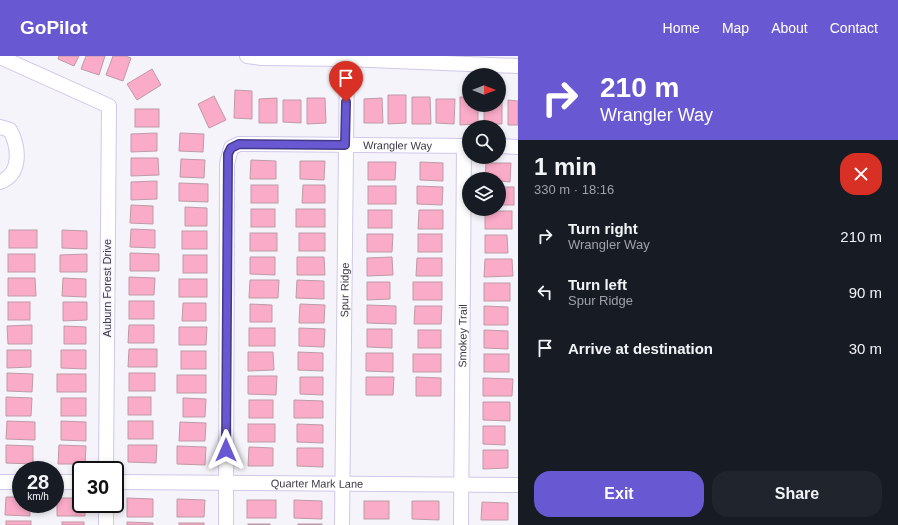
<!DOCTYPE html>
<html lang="en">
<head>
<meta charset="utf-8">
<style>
	:root { --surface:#171b24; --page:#20242c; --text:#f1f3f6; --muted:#9ea1a6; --accent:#6858d1 }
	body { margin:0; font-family:Helvetica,sans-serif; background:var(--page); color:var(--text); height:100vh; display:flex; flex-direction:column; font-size:15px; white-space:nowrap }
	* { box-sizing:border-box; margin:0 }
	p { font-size:13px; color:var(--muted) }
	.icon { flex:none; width:22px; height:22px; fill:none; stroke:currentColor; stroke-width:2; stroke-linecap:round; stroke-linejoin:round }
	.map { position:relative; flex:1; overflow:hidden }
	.side { display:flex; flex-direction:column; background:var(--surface); width:380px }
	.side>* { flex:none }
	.guide { background:#6858d1; color:#fff; overflow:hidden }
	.needle { width:26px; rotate:90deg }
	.tools { position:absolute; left:462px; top:12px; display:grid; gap:8px }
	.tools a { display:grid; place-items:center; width:44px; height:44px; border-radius:50%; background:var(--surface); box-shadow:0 2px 6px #0003; font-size:20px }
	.speed { position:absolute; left:12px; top:405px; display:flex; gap:8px; font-size:20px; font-weight:700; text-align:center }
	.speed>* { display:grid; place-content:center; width:52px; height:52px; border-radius:50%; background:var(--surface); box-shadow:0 2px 6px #0003; line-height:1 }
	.speed small { font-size:10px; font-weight:400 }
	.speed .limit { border:2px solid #111; border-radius:6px; background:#fff; color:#111 }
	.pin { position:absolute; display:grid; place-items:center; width:34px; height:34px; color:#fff; margin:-41px -17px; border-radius:50% 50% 50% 0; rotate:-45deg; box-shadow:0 0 4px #0007 }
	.pin .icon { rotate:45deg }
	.me { position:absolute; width:44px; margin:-22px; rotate:0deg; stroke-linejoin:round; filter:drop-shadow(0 0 3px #0008) }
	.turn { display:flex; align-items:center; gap:14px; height:84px; padding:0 16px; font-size:18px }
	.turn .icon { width:52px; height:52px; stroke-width:2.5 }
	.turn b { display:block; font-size:28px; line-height:34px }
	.round { display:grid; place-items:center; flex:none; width:42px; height:42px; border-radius:16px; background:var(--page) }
	.overview { display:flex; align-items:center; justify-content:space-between; height:68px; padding:0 16px }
	h1 { font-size:24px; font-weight:700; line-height:30px }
	.button { display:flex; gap:8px; margin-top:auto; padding:8px 16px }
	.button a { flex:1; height:46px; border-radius:16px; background:var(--accent); color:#fff; font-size:16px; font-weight:700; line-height:46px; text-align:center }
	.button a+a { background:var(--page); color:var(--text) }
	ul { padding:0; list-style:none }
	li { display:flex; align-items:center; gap:12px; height:56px; padding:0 16px }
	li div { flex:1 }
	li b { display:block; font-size:15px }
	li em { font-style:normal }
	header { display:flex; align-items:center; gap:24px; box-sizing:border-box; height:56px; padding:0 20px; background:var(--accent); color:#fff }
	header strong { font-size:19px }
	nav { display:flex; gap:22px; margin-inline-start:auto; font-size:14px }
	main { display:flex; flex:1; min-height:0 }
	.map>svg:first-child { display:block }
</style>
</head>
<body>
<header>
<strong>GoPilot</strong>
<nav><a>Home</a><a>Map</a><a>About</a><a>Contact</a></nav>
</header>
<main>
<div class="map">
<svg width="518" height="469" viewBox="0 0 518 469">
	<rect width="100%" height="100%" fill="#f6f4fb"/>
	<g fill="#faabc8" stroke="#be9aa6">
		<polygon points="59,0 79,0 74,10 58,3"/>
		<polygon points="86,0 105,0 99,19 81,13"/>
		<polygon points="113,0 125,0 131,2 123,25 106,19"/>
		<polygon points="152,13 161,29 137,44 127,28"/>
		<polygon points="235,34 252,35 252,63 234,62"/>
		<polygon points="388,39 406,39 406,67 388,68"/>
		<polygon points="214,40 226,64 209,72 198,48"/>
		<polygon points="412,41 430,41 431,68 412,68"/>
		<polygon points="460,41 469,41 469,49 478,49 478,68 460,69"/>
		<polygon points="277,42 277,67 259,67 259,43"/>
		<polygon points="307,42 325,42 326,67 307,68"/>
		<polygon points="382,42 383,67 364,67 364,43"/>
		<polygon points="436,43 455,43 454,68 436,67"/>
		<polygon points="283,44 301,44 301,67 283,66"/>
		<polygon points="508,44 518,45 518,69 508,69"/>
		<polygon points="499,45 502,45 502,68 484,68 484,49 499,49"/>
		<rect x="135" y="53" width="24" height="18"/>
		<polygon points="157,77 157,95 131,96 131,78"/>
		<polygon points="180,77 204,78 203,96 179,95"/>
		<polygon points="131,102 158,102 159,119 131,120"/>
		<polygon points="181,103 205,104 204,122 180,121"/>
		<polygon points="251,104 276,105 276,123 250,123"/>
		<polygon points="300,105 325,105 324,124 300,123"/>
		<polygon points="368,106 396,106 395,124 368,124"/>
		<polygon points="420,106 443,107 443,125 420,124"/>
		<polygon points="486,107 511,107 510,126 499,125 499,123 485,123"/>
		<polygon points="157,125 157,143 131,144 131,126"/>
		<polygon points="179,127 208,128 208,146 179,145"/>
		<rect x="251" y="129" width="27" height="18"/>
		<polygon points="303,129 325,129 325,147 302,147"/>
		<rect x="368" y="130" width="28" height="18"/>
		<polygon points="417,130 443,131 442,149 417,148"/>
		<rect x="499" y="131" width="15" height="18"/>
		<polygon points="131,149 153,150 153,168 130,167"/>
		<polygon points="185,151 207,152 207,170 185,170"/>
		<rect x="251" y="153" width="24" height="18"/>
		<rect x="296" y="153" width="29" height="18"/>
		<rect x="368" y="154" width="24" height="18"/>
		<polygon points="419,154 443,154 443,173 418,173"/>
		<rect x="485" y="155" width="27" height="18"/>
		<polygon points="131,173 155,174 155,192 130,191"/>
		<rect x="9" y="174" width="28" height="18"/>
		<polygon points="62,174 87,175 87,193 62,192"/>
		<rect x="182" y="175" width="25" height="18"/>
		<rect x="250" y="177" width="27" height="18"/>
		<rect x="299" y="177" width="26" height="18"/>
		<polygon points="367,178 393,178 392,196 367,196"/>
		<rect x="418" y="178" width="24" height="18"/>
		<polygon points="485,179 507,179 508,197 485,197"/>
		<polygon points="130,197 159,198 159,215 130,215"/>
		<rect x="8" y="198" width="27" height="18"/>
		<polygon points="87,198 87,216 60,216 60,199"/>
		<rect x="183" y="199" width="24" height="18"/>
		<polygon points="250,201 275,201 275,219 250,218"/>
		<polygon points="297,201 324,201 325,219 297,219"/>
		<polygon points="392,201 393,219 367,220 367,202"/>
		<polygon points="417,202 442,202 442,220 416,220"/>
		<polygon points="485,203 512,203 513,220 484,221"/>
		<polygon points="129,221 155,222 154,239 129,239"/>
		<polygon points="8,222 35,222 36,240 8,240"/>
		<polygon points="63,222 86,223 86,241 62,240"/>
		<rect x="179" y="223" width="28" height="18"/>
		<polygon points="250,224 279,224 278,242 249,242"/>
		<polygon points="297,224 324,225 324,243 296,242"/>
		<polygon points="367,226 390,226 390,243 367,244"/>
		<rect x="413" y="226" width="29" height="18"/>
		<rect x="484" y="227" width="26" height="18"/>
		<rect x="129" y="245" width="25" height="18"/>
		<rect x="8" y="246" width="22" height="18"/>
		<polygon points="63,246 87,246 87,264 63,265"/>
		<polygon points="183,247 206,247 206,265 182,265"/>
		<polygon points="250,248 272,249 272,266 250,266"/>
		<polygon points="300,248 325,249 324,267 299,267"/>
		<polygon points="367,249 396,250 396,268 367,267"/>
		<polygon points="415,250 442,250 441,268 414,268"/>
		<polygon points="484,250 508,251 508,269 484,269"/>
		<polygon points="32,269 32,288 8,288 7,270"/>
		<polygon points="129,269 154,269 154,287 128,287"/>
		<polygon points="64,270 86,271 86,288 64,288"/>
		<polygon points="179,271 207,271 206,289 179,289"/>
		<rect x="249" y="272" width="26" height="18"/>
		<polygon points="299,272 325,273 324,291 299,290"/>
		<polygon points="367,273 392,273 392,292 367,291"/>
		<rect x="418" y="274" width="23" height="18"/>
		<polygon points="484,274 508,275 508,293 484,292"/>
		<polygon points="129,293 157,293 157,311 128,311"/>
		<polygon points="7,294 31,294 31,311 7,312"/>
		<polygon points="61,294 86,294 86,313 61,312"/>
		<rect x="181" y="295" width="25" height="18"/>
		<polygon points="248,296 273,296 274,314 248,315"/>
		<polygon points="298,296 323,297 323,315 298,314"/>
		<polygon points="366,297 393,297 393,316 366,315"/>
		<rect x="413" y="298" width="28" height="18"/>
		<rect x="484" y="298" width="25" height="18"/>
		<polygon points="7,317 33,318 32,336 7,335"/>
		<rect x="129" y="317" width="26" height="18"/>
		<rect x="57" y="318" width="29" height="18"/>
		<rect x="177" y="319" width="29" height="18"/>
		<polygon points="248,320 277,320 276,339 248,338"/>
		<polygon points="300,321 323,321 323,339 300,338"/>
		<polygon points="366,321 394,321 393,339 366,339"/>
		<polygon points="416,321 441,322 441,340 416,340"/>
		<polygon points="483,322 513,323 512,340 483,340"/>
		<polygon points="6,341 32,342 31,360 6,360"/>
		<rect x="128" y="341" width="23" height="18"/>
		<rect x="61" y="342" width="25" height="18"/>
		<polygon points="183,342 206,343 205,361 183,361"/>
		<rect x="249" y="344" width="24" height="18"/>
		<polygon points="294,344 323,345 323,362 294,362"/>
		<polygon points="483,346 510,346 510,365 483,364"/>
		<polygon points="7,365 35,366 35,384 6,383"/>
		<polygon points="61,365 86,366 86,385 61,384"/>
		<rect x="128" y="365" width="25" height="18"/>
		<polygon points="180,366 206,367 205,385 179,385"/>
		<rect x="248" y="368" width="27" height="18"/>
		<polygon points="297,368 323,369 323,387 297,386"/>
		<polygon points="483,370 505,370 505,389 483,388"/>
		<polygon points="6,389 33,390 33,408 6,407"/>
		<polygon points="59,389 86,390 85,408 58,408"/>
		<polygon points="128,389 157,389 156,407 128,406"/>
		<polygon points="177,390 206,391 205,409 177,408"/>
		<polygon points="249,391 273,392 273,410 248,410"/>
		<polygon points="297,392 323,392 323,411 297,410"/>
		<polygon points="483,394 508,394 508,412 483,413"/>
		<polygon points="6,441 21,441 21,448 30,448 30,460 5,459"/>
		<polygon points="57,442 81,442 81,448 85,448 85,460 57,460"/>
		<polygon points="127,442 153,443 153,461 127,461"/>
		<polygon points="177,443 205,444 204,461 177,461"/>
		<rect x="247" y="444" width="29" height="18"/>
		<polygon points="294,444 322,445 322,463 294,462"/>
		<rect x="364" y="445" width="25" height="18"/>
		<polygon points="412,445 439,445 439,464 412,463"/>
		<polygon points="482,446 508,447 508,464 481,464"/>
		<rect x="6" y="465" width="25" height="4"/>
		<rect x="62" y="466" width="22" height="3"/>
		<polygon points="127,466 153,467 153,469 127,469"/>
		<rect x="179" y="467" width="25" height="2"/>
		<rect x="248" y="468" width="22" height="1"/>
		<rect x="298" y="468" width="24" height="1"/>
	</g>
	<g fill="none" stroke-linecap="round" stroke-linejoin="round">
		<defs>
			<g id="minor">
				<polyline points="247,0 262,2 346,3 518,10"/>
				<polyline points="0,1 109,50 106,414"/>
				<path d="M0,71L10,74C19,91 22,118 0,126"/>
				<polyline points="499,90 518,91"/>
				<polyline points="0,426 21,426"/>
				<polyline points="55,426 81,426"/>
				<path id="s1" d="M115,426L518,429"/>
				<polyline points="106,469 106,448"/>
				<path id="s2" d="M226,469L227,108L231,92L239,88H247L469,90"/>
				<path id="s3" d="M342,469L347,0"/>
				<path id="s4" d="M461,469L464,90"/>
			</g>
		</defs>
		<use href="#minor" stroke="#d1c7e9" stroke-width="16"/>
		<use href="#minor" stroke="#fff" stroke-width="14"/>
	</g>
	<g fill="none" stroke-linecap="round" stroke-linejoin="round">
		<defs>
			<polyline id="route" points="226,394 228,98 231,92 239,88 345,89 346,46"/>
		</defs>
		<use href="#route" stroke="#443988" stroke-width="10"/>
		<use href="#route" stroke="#6858d1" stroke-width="7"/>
	</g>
	<g text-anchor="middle" stroke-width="3" stroke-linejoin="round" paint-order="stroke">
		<g font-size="11" fill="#3d3947" stroke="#f6f4fb">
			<text dy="4" stroke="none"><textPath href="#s2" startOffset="545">Wrangler Way</textPath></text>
			<text transform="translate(107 232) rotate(-90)" y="4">Auburn Forest Drive</text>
			<text dy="4" stroke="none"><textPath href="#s3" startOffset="235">Spur Ridge</textPath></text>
			<text dy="4" stroke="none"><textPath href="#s4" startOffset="189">Smokey Trail</textPath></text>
			<text dy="4" stroke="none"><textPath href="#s1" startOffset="202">Quarter Mark Lane</textPath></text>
		</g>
	</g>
</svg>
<div class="tools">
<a><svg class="needle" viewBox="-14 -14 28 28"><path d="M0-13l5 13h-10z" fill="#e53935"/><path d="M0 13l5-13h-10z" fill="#9ea1a6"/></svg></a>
<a><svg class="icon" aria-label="search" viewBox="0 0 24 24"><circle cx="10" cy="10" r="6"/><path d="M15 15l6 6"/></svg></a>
<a><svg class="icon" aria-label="layers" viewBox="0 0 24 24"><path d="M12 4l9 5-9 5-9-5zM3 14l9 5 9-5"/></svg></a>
</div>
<div class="speed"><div>28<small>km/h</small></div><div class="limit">30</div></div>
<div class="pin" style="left:346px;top:46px;background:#d93025"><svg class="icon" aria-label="arrive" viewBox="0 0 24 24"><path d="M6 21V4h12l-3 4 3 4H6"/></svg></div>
<svg class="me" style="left:226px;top:394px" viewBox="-20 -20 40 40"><path d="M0-17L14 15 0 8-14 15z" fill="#6858d1" stroke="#fff" stroke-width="4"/></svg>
</div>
<section class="side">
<div class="guide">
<div class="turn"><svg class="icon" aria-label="right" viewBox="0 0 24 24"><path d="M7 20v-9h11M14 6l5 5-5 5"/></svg><div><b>210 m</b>Wrangler Way</div></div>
</div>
<div class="overview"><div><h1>1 min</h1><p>330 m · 18:16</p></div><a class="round" style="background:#d93025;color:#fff"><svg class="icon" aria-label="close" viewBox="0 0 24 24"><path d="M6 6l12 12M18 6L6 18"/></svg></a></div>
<ul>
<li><svg class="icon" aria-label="right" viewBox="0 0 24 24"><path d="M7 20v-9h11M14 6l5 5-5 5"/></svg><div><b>Turn right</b><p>Wrangler Way</p></div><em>210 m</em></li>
<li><svg class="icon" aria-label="left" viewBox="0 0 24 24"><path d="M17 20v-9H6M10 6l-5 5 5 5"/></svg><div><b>Turn left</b><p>Spur Ridge</p></div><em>90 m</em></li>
<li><svg class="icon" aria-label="arrive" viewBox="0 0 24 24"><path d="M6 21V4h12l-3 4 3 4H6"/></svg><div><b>Arrive at destination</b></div><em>30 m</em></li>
</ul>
<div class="button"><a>Exit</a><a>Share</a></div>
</section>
</main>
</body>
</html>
